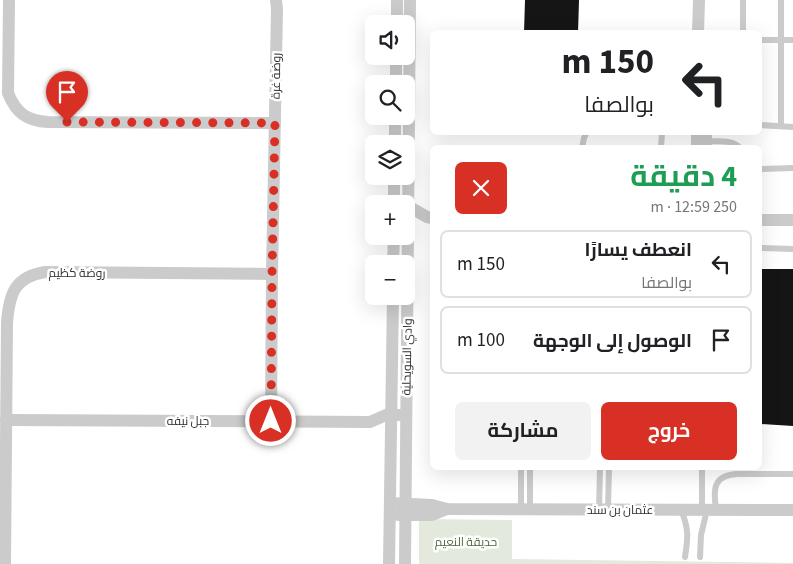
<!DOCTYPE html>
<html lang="ar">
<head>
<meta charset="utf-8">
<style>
	:root { --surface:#fff; --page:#f2f2f2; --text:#202124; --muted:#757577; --line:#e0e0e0; --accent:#d93025 }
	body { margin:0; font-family:"Source Sans 3",Cairo,sans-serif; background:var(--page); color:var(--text); direction:rtl; height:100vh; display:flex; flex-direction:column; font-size:19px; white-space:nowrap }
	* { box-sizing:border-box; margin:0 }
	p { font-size:16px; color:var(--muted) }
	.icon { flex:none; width:28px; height:28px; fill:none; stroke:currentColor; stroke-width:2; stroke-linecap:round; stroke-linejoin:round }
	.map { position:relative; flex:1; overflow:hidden; direction:ltr }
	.side { position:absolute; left:430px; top:145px; width:332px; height:325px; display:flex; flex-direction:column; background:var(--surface); border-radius:8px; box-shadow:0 5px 20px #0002; direction:rtl }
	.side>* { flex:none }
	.guide { position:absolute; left:430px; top:30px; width:332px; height:105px; border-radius:8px; box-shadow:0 5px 20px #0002; direction:rtl; background:#fff; color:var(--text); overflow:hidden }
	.buttons { position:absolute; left:365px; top:15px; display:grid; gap:10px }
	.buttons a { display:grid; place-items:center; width:50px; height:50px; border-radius:8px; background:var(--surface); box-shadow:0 5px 20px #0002; font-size:25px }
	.pin { position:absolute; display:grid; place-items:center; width:42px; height:42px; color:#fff; margin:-51px -21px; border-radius:50% 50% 50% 0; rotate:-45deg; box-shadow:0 0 5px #0007 }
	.pin .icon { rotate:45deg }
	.me { position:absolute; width:55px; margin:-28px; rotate:0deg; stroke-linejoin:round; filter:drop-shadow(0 0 4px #0008) }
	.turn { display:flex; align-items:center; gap:18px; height:105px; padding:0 25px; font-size:22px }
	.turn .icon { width:65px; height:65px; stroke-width:2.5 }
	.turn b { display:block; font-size:35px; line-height:42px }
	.round { display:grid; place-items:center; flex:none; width:52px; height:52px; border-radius:8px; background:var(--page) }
	.overview { display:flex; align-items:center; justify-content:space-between; height:85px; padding:0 25px }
	h1 { font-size:30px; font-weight:700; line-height:38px; color:#1e9e55 }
	.action { display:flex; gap:10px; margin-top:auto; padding:10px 25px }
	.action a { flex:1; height:58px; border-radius:8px; background:var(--accent); color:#fff; font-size:20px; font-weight:700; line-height:58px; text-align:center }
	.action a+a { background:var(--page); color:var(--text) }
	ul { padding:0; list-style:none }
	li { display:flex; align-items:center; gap:15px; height:68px; margin:0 10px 8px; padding:0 15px; border:2px solid var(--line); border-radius:8px }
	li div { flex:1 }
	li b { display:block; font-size:19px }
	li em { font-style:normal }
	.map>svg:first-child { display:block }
</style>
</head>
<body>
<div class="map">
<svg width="793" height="564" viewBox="0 0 793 564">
	<rect width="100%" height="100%" fill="#fff"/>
	<polygon fill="#e3eadd" points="419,519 512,520 512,559 793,563 793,564 419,564"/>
	<g fill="#151515">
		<polygon points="525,0 579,0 578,32 524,32"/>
		<polygon points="760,269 793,269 793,426 760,424"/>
	</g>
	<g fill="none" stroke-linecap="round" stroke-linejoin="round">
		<g stroke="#cbcbcb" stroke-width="6">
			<polyline points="781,0 781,126"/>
			<polyline points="743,32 743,0"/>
			<polyline points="760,40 793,40"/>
			<polyline points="760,125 793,127"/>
			<path d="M706,141C716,142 734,139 740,148"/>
			<polyline points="582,148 584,138 587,132"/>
			<polyline points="661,148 662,132"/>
			<polyline points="760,169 793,168"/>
			<polyline points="760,248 793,249"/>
			<polyline points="530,468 530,510"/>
			<polyline points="702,509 702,468"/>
			<path d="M716,509C713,489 713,475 738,474H793"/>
			<polyline points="521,510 521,468"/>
			<polyline points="599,510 600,468"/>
			<polyline points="608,510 609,468"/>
			<path d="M681,510C689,528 688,538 685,557"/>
			<polyline points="700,557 701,535 707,510"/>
		</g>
		<g stroke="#cbcbcb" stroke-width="12">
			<path d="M9,0L8,93C16,113 27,121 48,122L275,123"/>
			<polyline points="397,24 397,0"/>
			<polyline points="698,32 699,0"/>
			<polyline points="396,84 396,56"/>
			<polyline points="395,144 395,116"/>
			<polyline points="697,148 697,132"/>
			<polyline points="706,148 706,132"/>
			<polyline points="394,204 394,176"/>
			<polyline points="406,206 408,206 427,217 432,218"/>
			<polyline points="760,220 793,220"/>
			<polyline points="393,264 394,236"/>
			<polyline points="6,420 370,422 386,415 406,415"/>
			<polyline points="271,421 272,274 277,9 276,0"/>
			<polyline points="390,503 432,505 447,509 793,510"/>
			<polyline points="398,515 432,515 447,509"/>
			<path d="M5,564L7,323C9,295 14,277 45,272L272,274"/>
			<polyline points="389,564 393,296"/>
			<polyline points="405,564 410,0"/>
		</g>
	</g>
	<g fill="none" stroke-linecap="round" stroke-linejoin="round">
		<polyline stroke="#d93025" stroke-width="9" stroke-dasharray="0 16.2" points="67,122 275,123 272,274 271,421"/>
	</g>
	<g text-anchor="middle" stroke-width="5" stroke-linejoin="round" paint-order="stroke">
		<g font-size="12" fill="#2e2e2e" stroke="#fff">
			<text transform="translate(276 76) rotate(-89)" y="4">روضة غرة</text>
			<text x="77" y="277">روضة كظيم</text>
			<text transform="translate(407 357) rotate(-89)" y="4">وادي السويحلية</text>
			<text x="188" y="425">جبل نيفه</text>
			<text x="620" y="514">عثمان بن سند</text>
		</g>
		<g font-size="12" fill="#4e673e" stroke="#fff">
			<text x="466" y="546">حديقة النعيم</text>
		</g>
	</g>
</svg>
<div class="buttons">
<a><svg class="icon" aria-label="sound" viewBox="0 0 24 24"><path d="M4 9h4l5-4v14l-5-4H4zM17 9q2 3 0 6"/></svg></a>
<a><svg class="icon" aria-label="search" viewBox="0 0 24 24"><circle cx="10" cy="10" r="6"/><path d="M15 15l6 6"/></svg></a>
<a><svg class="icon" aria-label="layers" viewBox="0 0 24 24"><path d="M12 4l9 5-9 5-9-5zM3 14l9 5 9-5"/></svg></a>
<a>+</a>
<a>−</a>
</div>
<div class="pin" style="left:67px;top:122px;background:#d93025"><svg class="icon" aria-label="arrive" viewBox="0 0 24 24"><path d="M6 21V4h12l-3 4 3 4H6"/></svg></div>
<svg class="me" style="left:271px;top:421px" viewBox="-20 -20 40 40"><circle r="17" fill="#d93025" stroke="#fff" stroke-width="3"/><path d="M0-11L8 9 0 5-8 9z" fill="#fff"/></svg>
<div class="guide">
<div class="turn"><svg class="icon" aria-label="left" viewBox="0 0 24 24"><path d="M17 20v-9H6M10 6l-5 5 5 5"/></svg><div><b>150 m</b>بوالصفا</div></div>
</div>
<section class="side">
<div class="overview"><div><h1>4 دقيقة</h1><p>250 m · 12:59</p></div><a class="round" style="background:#d93025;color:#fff"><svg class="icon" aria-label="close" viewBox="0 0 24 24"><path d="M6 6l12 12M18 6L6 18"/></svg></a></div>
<ul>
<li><svg class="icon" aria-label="left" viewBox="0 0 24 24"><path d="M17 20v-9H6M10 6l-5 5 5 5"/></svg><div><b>انعطف يسارًا</b><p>بوالصفا</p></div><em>150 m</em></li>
<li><svg class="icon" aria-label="arrive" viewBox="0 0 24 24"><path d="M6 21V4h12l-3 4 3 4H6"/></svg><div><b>الوصول إلى الوجهة</b></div><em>100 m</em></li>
</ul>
<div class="action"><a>خروج</a><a>مشاركة</a></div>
</section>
</div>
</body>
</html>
